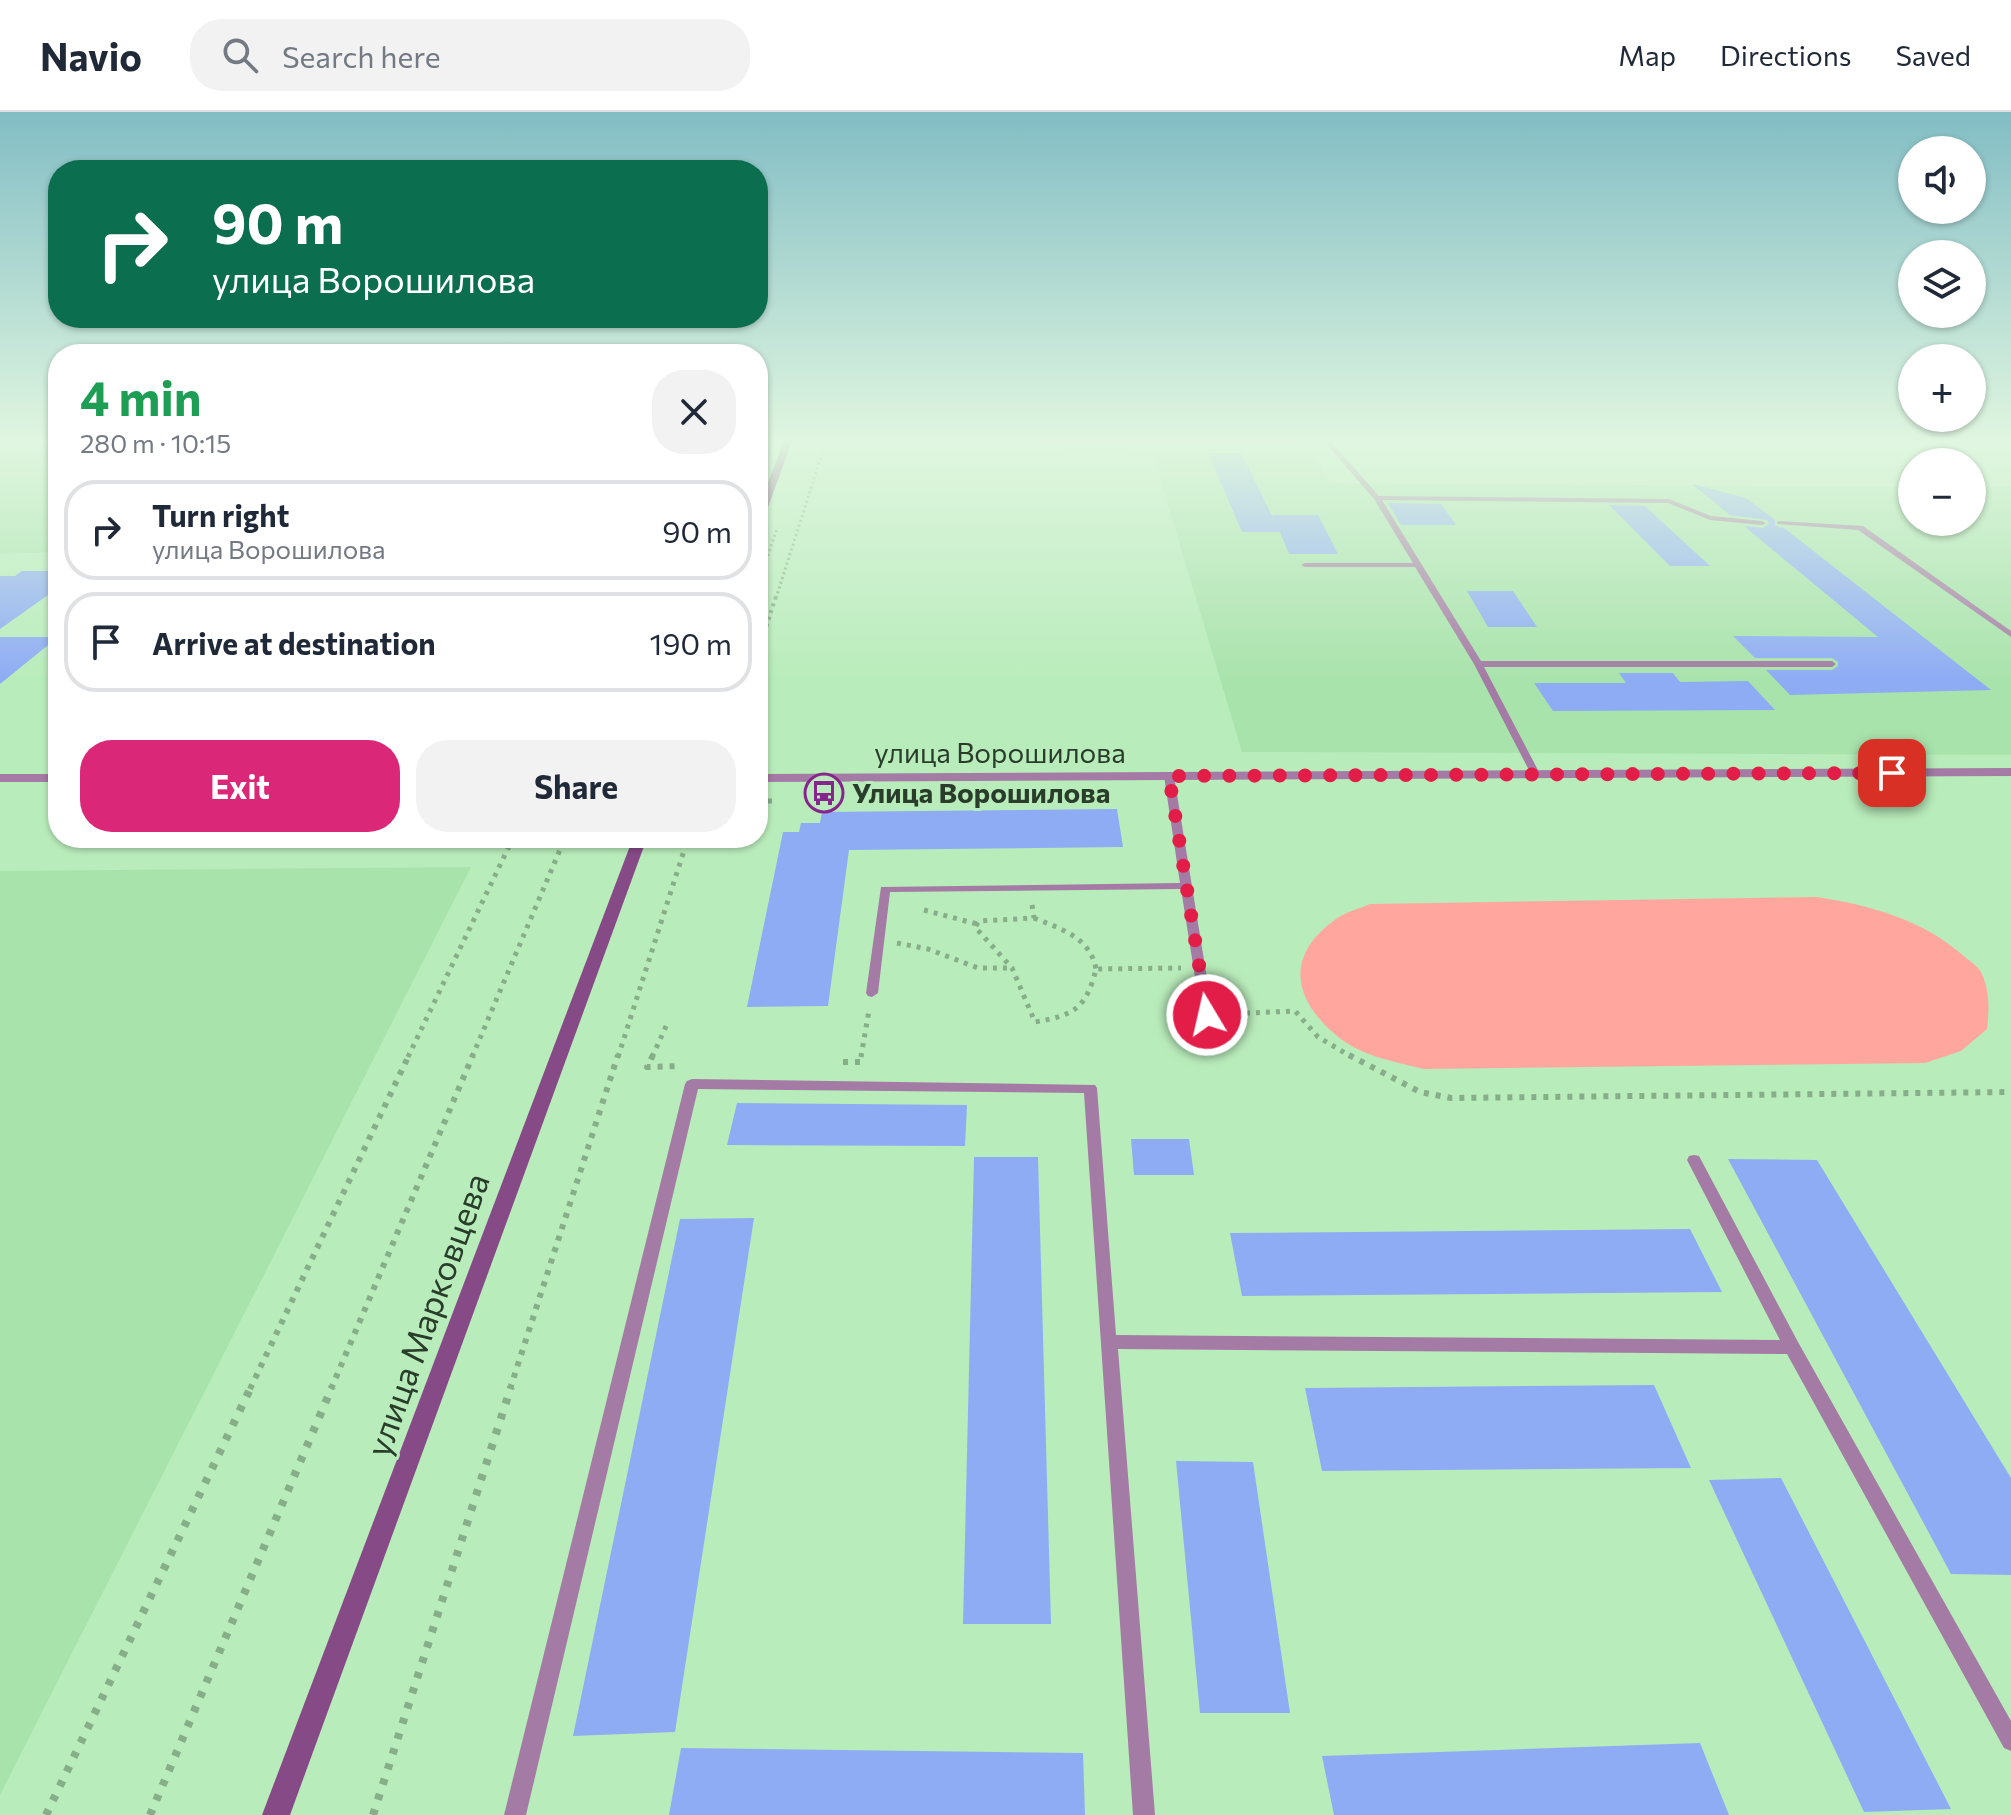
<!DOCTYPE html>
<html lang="en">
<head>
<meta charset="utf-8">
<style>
	:root { --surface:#fff; --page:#f2f2f3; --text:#1f2937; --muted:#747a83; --line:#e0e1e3; --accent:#db2777 }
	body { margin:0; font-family:Commissioner,sans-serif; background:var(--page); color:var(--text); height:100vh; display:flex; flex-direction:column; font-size:30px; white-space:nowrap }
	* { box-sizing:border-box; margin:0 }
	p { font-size:26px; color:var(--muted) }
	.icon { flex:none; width:44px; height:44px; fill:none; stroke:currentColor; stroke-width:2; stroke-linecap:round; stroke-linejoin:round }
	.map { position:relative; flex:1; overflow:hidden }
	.side { position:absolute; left:48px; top:232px; width:720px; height:504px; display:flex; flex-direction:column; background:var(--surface); border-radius:32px; box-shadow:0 2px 6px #0004 }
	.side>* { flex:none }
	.banner { position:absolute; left:48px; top:48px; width:720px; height:168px; border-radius:32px; box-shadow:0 2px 6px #0004; background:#0b6e4f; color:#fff; overflow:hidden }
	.controls { position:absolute; left:1898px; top:24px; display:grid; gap:16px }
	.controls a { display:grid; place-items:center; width:88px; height:88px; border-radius:50%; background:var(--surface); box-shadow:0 2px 6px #0004; font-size:40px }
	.pin { position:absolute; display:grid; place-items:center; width:68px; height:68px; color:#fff; margin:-34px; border-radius:16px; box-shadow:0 4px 12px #0006 }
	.me { position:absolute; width:88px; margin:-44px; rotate:351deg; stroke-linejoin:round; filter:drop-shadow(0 0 6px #0008) }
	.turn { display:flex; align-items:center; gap:28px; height:168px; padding:0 32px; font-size:36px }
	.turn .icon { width:104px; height:104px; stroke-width:2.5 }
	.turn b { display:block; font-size:56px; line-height:68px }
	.round { display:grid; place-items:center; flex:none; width:84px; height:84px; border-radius:32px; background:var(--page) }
	.headline { display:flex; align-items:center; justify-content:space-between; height:136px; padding:0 32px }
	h1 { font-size:48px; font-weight:700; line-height:60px; color:#1e9e55 }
	.action { display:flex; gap:16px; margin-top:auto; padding:16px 32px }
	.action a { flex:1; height:92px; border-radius:32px; background:var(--accent); color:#fff; font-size:32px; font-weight:700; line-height:92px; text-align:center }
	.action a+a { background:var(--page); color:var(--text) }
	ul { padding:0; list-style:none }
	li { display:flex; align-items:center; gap:24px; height:100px; margin:0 16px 12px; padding:0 16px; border:4px solid var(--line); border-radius:32px }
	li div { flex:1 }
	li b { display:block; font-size:30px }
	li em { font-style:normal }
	header { display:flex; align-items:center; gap:48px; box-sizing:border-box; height:112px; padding:0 40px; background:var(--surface); border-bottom:2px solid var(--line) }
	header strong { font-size:38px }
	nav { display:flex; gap:44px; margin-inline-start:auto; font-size:28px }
	.search { width:560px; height:72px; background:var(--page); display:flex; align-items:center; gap:20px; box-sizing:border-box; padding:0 28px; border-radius:32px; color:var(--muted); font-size:30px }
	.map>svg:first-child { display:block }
</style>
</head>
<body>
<header>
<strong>Navio</strong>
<div class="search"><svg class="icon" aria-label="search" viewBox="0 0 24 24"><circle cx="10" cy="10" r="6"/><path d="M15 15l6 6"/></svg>Search here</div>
<nav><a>Map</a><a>Directions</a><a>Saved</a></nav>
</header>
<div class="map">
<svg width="2011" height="1703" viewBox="0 0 2011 1703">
	<rect width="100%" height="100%" fill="#b9ecbb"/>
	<g fill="#a9e3ac">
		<polygon points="32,329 58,329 58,440 0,442 0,346"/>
		<polygon points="1035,329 1307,329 1330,371 1912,375 1912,410 1972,410 1972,375 2011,375 2011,643 1242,640 1153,343 1035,336"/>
		<polygon points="471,755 0,1683 0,759"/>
	</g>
	<path fill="#ffa79e" d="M1817,785C1872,794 1922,807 1965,845C1971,850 1979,855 1982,862C1990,881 1989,897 1987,917L1961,939L1925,951L1424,957C1396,950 1360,944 1337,924C1292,887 1285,843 1336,807C1345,800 1359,797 1370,792Z"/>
	<g fill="#8eacf4">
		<polygon points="1208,341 1241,341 1277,414 1272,403 1318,403 1338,442 1289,442 1280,420 1242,420"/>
		<polygon points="1692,372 1746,386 1775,408 1775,414 1784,416 1991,578 1790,583 1766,558 1832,558 1838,554 1838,550 1832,546 1755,546 1733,524 1878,525 1744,414 1763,416 1769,412 1767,408 1730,403"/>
		<polygon points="1388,391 1441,392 1456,413 1401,413"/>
		<polygon points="1609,393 1645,394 1710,454 1670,454"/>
		<polygon points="22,459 58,459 58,476 0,517 0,464 15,464"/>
		<polygon points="1467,479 1513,479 1537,515 1488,515"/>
		<polygon points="0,525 58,525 0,572"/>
		<polygon points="1619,561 1673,561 1680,570 1748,569 1775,598 1553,599 1534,571 1626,571"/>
		<polygon points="1117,697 1123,735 849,738 828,894 747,895 783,720 799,720 801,711 820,711 822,700"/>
		<polygon points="737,991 967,993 965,1034 727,1033"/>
		<polygon points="1131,1027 1189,1027 1194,1063 1134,1063"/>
		<polygon points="974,1045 1038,1045 1051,1512 963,1512"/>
		<polygon points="1728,1047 1817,1048 2011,1366 2011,1463 1951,1462"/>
		<polygon points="754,1106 675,1620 573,1624 680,1107"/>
		<polygon points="1690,1117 1722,1180 1242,1184 1230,1121"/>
		<polygon points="1654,1273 1691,1356 1322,1359 1305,1276"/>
		<polygon points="1176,1349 1253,1350 1290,1601 1200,1601"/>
		<polygon points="1781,1366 1951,1697 1864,1700 1709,1368"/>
		<polygon points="1700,1631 1729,1703 1334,1703 1322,1644"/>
		<polygon points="681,1636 1083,1641 1085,1703 669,1703"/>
	</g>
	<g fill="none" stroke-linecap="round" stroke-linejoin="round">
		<g stroke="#86ae88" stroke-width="3" stroke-dasharray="2 3" stroke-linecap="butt">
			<polyline points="758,472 777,417"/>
			<polyline points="776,486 826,329"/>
		</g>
		<polyline stroke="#86ae88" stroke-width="4" stroke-dasharray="3 4" stroke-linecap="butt" points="758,541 776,484"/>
		<g stroke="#86ae88" stroke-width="5" stroke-dasharray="4 6" stroke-linecap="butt">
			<polyline points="758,689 773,689"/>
			<path d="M1032,793L1034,806L979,809L975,815L1012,856L1035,910C1074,903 1086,897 1096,857L1181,856"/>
			<polyline points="924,798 977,812"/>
			<path d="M1034,806C1061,817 1090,825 1096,857"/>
			<polyline points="897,831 928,837 978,856 1011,856"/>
			<polyline points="1226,902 1295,899 1318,925 1352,945"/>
			<polyline points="408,945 513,726"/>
			<polyline points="472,945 565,726"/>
			<polyline points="618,945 688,726"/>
			<polyline points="652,945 668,910"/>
			<polyline points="861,945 869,898"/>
		</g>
		<g stroke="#86ae88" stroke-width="6" stroke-dasharray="5 7" stroke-linecap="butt">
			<polyline points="653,943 647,955 681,954"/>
			<polyline points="1349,943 1420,980 1451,986 2011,980"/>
			<polyline points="843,950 860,950 861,943"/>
			<polyline points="250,1277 409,943"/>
			<polyline points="331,1277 473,943"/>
			<polyline points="510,1277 618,943"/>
		</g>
		<g stroke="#86ae88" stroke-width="8" stroke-dasharray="6 10" stroke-linecap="butt">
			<polyline points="46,1703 251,1275"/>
			<polyline points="150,1703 332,1275"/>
			<polyline points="373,1703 511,1275"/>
		</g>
		<g fill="#a47ba4" fill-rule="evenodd">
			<polygon points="1324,329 1330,329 1379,384 1669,387 1711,404 1762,409 1766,411 1762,413 1710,408 1668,391 1382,388 1481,549 1832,549 1836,552 1832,555 1484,555 1540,662 1538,664 1532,664 1474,552 1415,455 1305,455 1301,453 1305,451 1413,451 1374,387"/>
			<polygon points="1779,409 1863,414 2011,519 2011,525 1858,418 1777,412 1777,410"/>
			<polygon points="1169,661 1174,664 1213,903 1211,906 1207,907 1201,903 1181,777 890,780 878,881 872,885 868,884 866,881 881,775 1180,771 1164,664"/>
			<polygon points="692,967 1095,973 1097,976 1116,1223 1780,1228 1687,1048 1689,1044 1694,1043 1699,1044 1798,1230 2011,1609 2011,1639 2004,1636 1787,1242 1118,1237 1155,1703 1133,1703 1084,981 698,977 526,1703 504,1703 685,972 687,969"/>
		</g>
		<g fill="#a47ba4" fill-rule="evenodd">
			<polygon points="2011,656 2011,664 758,670 758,662"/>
			<rect x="0" y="662" width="58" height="8"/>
		</g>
		<g fill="#864b87" fill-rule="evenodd">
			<polygon points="784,329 792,329 763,409 758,412 758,397"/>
			<polygon points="633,726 647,726 290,1703 262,1703"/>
		</g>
	</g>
	<linearGradient id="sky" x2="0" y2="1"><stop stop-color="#82bdc4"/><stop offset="0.58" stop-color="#e0f6e0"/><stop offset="1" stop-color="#e0f6e0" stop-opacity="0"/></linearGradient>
	<rect width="2011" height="567" fill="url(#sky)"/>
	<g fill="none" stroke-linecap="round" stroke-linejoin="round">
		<polyline stroke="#e11d48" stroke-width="14" stroke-dasharray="0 25.2" points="1207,903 1169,664 1892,661"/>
	</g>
	<defs>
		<symbol id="bus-ring" viewBox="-11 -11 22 22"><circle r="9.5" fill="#b9ecbb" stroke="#88258d" stroke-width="1.5"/><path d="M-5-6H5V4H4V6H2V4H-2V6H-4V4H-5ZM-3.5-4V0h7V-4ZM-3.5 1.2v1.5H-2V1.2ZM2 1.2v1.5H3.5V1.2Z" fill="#88258d"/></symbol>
	</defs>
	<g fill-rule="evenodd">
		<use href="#bus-ring" x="802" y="659" width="44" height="44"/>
	</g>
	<g text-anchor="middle" stroke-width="6" stroke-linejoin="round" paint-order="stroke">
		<g font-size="28" fill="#293d2a" stroke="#b9ecbb">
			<text x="1000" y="651">улица Ворошилова</text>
		</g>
		<g font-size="28" font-weight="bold" fill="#293d2a" stroke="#b9ecbb" text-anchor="start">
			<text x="852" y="691">Улица Ворошилова</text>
		</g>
		<g font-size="34" fill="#293d2a" stroke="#b9ecbb">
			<text transform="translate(428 1203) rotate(-70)" y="12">улица Марковцева</text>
		</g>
	</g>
</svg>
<div class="controls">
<a><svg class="icon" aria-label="sound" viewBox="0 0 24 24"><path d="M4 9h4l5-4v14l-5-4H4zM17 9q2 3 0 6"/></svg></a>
<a><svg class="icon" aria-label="layers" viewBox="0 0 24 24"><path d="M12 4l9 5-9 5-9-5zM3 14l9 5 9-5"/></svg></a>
<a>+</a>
<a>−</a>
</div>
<div class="pin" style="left:1892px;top:661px;background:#d93025"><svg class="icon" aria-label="arrive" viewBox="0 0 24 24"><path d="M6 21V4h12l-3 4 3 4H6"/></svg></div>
<svg class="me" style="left:1207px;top:903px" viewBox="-20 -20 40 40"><circle r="17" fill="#e11d48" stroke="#fff" stroke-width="3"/><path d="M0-11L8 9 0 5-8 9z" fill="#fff"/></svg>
<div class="banner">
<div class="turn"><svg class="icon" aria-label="right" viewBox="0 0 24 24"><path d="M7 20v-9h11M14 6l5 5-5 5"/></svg><div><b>90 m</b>улица Ворошилова</div></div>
</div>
<section class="side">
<div class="headline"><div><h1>4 min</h1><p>280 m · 10:15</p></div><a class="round"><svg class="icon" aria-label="close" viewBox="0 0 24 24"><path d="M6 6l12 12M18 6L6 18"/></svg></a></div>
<ul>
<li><svg class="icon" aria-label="right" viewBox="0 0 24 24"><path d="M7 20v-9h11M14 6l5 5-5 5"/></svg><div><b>Turn right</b><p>улица Ворошилова</p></div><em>90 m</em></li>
<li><svg class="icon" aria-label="arrive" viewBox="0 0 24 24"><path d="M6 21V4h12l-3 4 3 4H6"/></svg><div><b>Arrive at destination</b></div><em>190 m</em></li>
</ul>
<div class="action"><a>Exit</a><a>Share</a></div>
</section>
</div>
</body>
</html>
